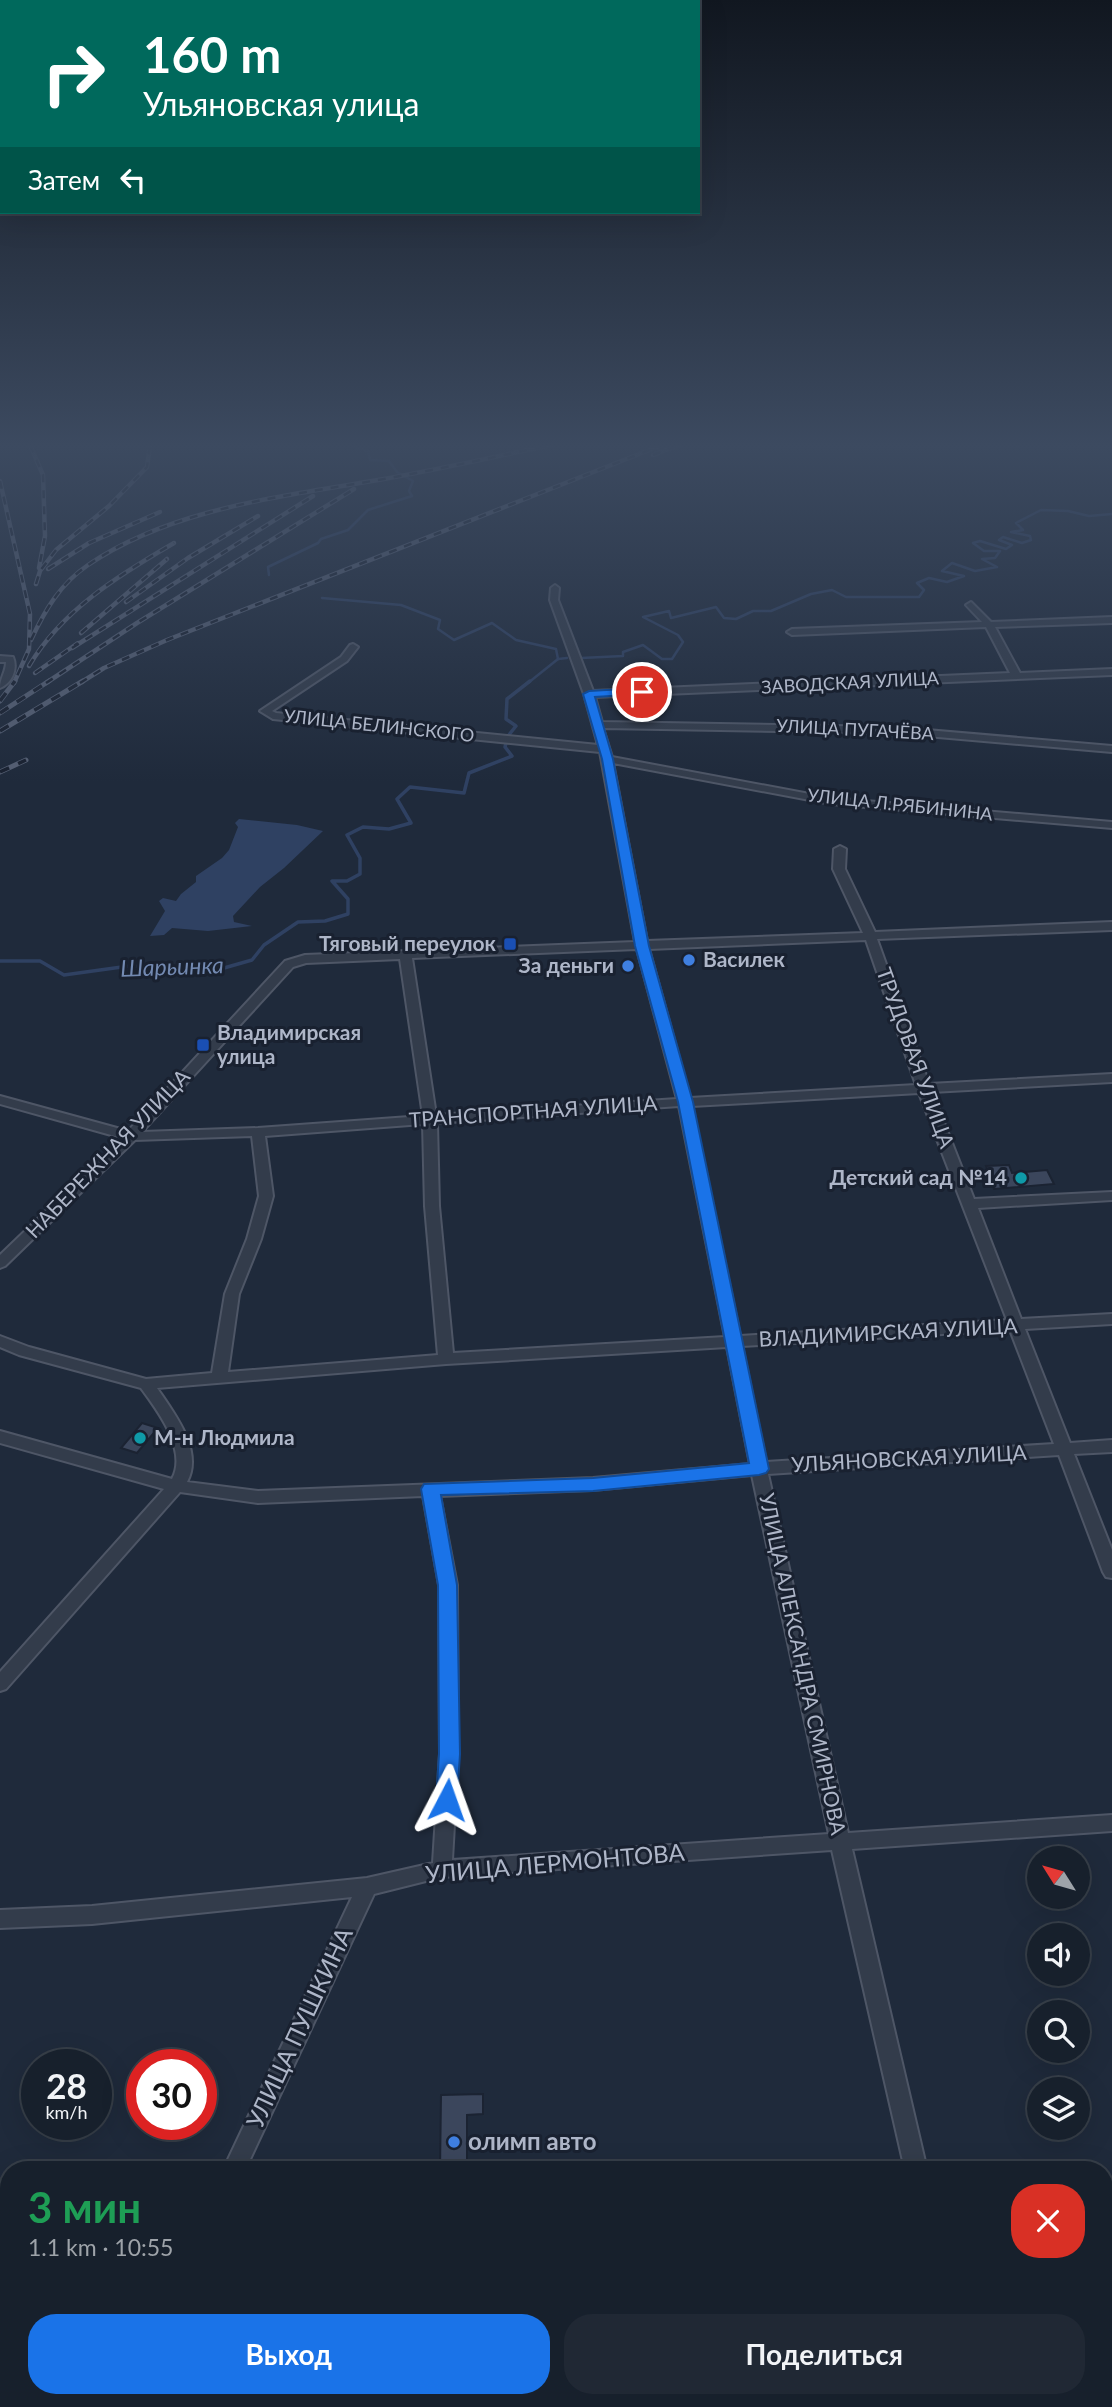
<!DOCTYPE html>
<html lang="ru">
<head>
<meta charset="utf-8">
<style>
	:root { --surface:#17202c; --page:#202834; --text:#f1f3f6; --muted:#9ea3a9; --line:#363e48; --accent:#1a73e8 }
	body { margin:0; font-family:Lato,sans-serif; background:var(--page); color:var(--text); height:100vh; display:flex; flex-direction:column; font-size:26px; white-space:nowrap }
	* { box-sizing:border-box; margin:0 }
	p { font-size:23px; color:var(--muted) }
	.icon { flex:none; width:38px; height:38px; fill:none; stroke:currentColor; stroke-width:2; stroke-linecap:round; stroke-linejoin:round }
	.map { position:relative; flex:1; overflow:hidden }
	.details { position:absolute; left:0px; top:2161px; width:1113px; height:247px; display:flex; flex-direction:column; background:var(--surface); border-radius:28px 28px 0 0; box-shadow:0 7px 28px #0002,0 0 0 2px var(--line) }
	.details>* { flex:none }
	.hud { position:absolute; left:0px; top:0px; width:700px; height:214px; box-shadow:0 7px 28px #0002,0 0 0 2px var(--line); background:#00695c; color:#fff; overflow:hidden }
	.needle { width:46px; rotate:307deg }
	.tools { position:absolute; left:1027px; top:1846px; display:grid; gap:14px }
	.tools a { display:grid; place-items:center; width:63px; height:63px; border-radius:50%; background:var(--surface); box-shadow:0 7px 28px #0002,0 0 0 2px var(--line); font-size:35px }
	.speed { position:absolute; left:21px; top:2049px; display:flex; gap:14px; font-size:35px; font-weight:700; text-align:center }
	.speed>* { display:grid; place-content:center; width:91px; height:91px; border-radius:50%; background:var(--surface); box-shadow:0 7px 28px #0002,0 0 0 2px var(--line); line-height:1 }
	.speed small { font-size:18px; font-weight:400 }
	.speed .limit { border:10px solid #d22; background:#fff; color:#111 }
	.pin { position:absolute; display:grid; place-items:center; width:60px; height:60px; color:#fff; margin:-30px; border:4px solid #fff; border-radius:50%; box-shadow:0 2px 7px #0007 }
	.me { position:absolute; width:77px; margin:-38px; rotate:4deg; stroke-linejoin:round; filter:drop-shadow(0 0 5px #0008) }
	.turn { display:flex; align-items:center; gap:24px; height:147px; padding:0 28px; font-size:32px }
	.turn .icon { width:91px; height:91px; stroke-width:2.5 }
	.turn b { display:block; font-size:49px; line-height:60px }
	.then { display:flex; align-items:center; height:66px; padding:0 28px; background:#0003; gap:14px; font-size:26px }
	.round { display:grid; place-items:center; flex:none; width:74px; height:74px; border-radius:28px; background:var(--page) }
	.overview { display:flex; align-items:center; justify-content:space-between; height:119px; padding:0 28px }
	h1 { font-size:42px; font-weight:700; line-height:52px; color:#1e9e55 }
	.cta { display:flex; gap:14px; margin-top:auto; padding:14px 28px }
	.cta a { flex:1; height:80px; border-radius:28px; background:var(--accent); color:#fff; font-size:28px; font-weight:700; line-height:80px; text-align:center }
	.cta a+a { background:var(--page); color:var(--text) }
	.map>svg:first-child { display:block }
</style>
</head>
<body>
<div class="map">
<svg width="1112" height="2407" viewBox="0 0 1112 2407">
	<rect width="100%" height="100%" fill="#1f2a3b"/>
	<polygon fill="#2f4162" points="239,819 297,825 323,831 284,868 260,887 233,916 234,922 252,926 208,931 172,928 164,935 150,936 165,911 159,901 163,898 176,901 181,894 196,882 196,876 222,858 229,850 238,827 235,823"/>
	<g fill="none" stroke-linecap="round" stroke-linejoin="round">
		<g stroke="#2f4162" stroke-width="2.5">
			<polyline points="269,575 268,567 318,543 321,539 348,530 368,510 412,496 409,491 413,481 397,472 389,461 370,460 368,451 355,447 358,445"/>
			<polyline points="322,598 401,605 440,620 438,629 454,640 492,623 516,640 556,649 558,659"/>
			<polyline points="581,658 623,656 623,652 643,645 662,659 672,659 683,642 678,635 643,617 669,611 671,618 716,607 724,618 736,619 753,611 771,611 811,594 832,590 846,597 919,597 924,590 917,583 929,578 947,582 964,576 942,571 952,563 975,571 997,567 982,559 995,558 1000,551 984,551 973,543 980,541 1006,549 1012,545 999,540 1003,537 1022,543 1031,540 1030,536 1011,532 1023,530 1016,523 1041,510 1068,511 1089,516 1112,514"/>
			<polyline points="558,659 567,658"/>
			<polyline points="528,683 558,659"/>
		</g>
		<g stroke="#2f4162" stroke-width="3.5">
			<polyline points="508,736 516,726 506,719 507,699 530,681"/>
			<polyline points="0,961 40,961 64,975 129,966 217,970 252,960 264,945 298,922 325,921 348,914 348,899 332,881 347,881 360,874 360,858 347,835 363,827 389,829 411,823 397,799 410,787 464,793 469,773 512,756 505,747 506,743"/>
		</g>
	</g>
	<g fill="#3b465c" stroke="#1b2332" stroke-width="2">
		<polygon points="1009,1165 1012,1173 1047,1170 1054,1184 994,1189 986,1166"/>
		<polygon points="142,1423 158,1428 137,1453 121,1448"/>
		<polygon points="483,2094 483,2114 467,2115 467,2170 440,2170 441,2095"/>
	</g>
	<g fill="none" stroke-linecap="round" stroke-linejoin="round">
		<defs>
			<g id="street">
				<path d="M555,585L559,588L558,600L593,691L1010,673L986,627L792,635L787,632L792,629L982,622L966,605L971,602L991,622L1112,617V623L995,627L1020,673L1112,669V675L595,697L602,722L892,727L1112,746V752L892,733L603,728L612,757L831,798L1112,822V828L831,804L613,763L647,941L863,933L833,869L834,849L840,846L846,849L845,869L875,932L1112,922V930L877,939L929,1084L1112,1074V1082L932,1092L974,1199L1112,1192V1200L978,1208L1021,1319L1112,1314V1324L1025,1329L1070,1443L1112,1440V1452L1074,1454L1112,1550V1578L1106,1577L1103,1572L1059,1455L768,1474L848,1833L1112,1815V1831L852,1849L927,2170H905L832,1850L442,1877L374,1894L245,2170H223L352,1897L92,1924L0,1928V1910L92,1906L367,1878L433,1863L440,1754L439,1585L423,1496L258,1503L180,1492L6,1689L0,1691V1672L164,1489L0,1443V1431L172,1479C188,1450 157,1410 141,1388L19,1355L0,1347V1336L29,1347L146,1379L212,1373L225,1294L247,1239L259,1196L252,1136L135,1140L5,1266L0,1268V1255L122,1138L0,1104V1096L128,1131L285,961L305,955L635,942L600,752L273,719L260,711L341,657L350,645L353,644L358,647L347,661L272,711L276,713L598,745L584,694L550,600L551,588ZM866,940L916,1085L690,1098L649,949ZM637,949L677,1099L436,1115L412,958ZM400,959L423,1116L258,1128L142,1132L293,967L306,963ZM919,1093L1007,1320L740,1336L692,1106ZM679,1106L725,1337L453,1353L439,1206L437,1123ZM423,1124L425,1206L438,1355L228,1372L239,1294L261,1239L273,1196L265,1136ZM1010,1330L1054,1444L766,1462L742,1346ZM727,1347L750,1464L593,1478L258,1491L187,1482C204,1451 174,1413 157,1388L446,1364ZM752,1475L829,1834L452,1860L458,1754L457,1585L440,1496L593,1490Z"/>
				<path d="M0,656L13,657C18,669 12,683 0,688C0,678 6,672 6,662H0Z"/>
				<rect x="1104" y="2187" width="8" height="22"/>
				<polygon points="108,2399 133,2399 130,2407 105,2407"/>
				<polygon points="955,2399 979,2399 980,2407 956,2407"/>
			</g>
		</defs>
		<use href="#street" stroke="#4e5666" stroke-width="4"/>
		<use href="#street" fill="#333c4b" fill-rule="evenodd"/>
		<defs>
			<g id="rail-far1">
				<polyline points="30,445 43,475 45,536 39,568"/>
				<polyline points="653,455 679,445"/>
				<polyline points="0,481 30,614 29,649 14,683"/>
				<polyline points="48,569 89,543 160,512"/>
				<polyline points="36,584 40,571 56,550 109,506 147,467 150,445"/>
				<polyline points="126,602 188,558 258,516"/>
				<polyline points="81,633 167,559"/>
				<path d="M31,640C45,610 60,584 88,565C172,508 281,497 378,480C436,470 494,457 551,445"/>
				<polyline points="72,648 313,496"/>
				<path d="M29,666C62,610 119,575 174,543"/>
				<polyline points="35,673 78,643"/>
				<polyline points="46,683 137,623 354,489"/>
				<polyline points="80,683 104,668 167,640 662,445"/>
			</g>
			<g id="rail">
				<polyline points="0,701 15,681"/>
				<polyline points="0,713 49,681"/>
				<polyline points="0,731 83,681"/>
				<polyline points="0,772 26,760"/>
			</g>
		</defs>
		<use href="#rail-far1" stroke="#555f73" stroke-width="4.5"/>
		<use href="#rail" stroke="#555f73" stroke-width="5"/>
		<use href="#rail-far1" stroke="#192130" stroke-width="2.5" stroke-dasharray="8" stroke-linecap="butt"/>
		<use href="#rail" stroke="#192130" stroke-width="3.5" stroke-dasharray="10" stroke-linecap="butt"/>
	</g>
	<linearGradient id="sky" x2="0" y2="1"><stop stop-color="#111720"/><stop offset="0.57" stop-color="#3c4a60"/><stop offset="1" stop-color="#3c4a60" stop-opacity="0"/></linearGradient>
	<rect width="1112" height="782" fill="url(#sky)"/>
	<polygon fill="#1a73e8" stroke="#114b97" stroke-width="2" points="642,688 646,689 646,694 595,697 613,759 649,946 693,1102 769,1469 766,1473 759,1475 593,1491 441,1495 457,1585 460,1754 457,1800 454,1807 447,1809 439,1807 436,1800 439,1754 438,1585 421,1489 424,1484 593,1478 749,1463 678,1102 635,946 602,759 583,694 589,691"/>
	<g fill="#1a4fb4" stroke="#192130" stroke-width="2.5">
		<rect x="503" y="937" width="14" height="14" rx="3.5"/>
		<rect x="196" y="1038" width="14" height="14" rx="3.5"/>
	</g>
	<g fill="#3f7fe0" stroke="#192130" stroke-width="2.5">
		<circle cx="689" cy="960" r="7"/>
		<circle cx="628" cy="966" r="7"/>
		<circle cx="454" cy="2142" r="7"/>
	</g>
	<g fill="#0f9aa8" stroke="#192130" stroke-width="2.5">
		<circle cx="1021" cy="1178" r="7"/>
		<circle cx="140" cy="1438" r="7"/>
	</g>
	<g text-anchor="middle" stroke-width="6" stroke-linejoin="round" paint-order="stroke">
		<g font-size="18" fill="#aeb6c8" stroke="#192130">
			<text transform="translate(850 683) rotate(-3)" y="6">ЗАВОДСКАЯ УЛИЦА</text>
			<text transform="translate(379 726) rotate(6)" y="6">УЛИЦА БЕЛИНСКОГО</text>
			<text transform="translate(855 730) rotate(3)" y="6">УЛИЦА ПУГАЧЁВА</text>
			<text transform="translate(900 805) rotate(6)" y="6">УЛИЦА Л.РЯБИНИНА</text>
		</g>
		<g font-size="21" font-weight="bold" fill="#aeb6c8" stroke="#192130" text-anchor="end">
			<text x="496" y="951">Тяговый переулок</text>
			<text x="703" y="967" text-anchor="start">Василек</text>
			<text x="614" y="973">За деньги</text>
			<text x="217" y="1040" text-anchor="start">Владимирская<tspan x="217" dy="24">улица</tspan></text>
			<text x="1007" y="1185">Детский сад №14</text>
			<text x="154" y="1445" text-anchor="start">М-н Людмила</text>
		</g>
		<g font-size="21" fill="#aeb6c8" stroke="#192130">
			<text transform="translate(915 1058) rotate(70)" y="7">ТРУДОВАЯ УЛИЦА</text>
			<text transform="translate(533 1112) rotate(-4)" y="7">ТРАНСПОРТНАЯ УЛИЦА</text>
			<text transform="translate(108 1154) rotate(-46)" y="7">НАБЕРЕЖНАЯ УЛИЦА</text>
			<text transform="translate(888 1333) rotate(-3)" y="7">ВЛАДИМИРСКАЯ УЛИЦА</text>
			<text transform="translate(909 1459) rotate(-3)" y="7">УЛЬЯНОВСКАЯ УЛИЦА</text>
			<text transform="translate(802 1664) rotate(78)" y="7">УЛИЦА АЛЕКСАНДРА СМИРНОВА</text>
		</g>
		<g font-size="23" font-style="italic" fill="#738ab2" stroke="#192130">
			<text transform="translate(172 967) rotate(-2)" y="8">Шарьинка</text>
		</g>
		<g font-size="24" fill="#aeb6c8" stroke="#192130">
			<text transform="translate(555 1864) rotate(-5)" y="8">УЛИЦА ЛЕРМОНТОВА</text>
			<text transform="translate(300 2028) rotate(-65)" y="8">УЛИЦА ПУШКИНА</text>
		</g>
		<g font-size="24" font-weight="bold" fill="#aeb6c8" stroke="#192130" text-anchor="start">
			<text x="468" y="2150">олимп авто</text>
		</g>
	</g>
</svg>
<div class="tools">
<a><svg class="needle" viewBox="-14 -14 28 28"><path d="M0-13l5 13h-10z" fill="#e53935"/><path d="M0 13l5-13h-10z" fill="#9ea3a9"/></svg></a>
<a><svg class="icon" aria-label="sound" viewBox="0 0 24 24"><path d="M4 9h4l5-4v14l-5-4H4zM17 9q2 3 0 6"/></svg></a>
<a><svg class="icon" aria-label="search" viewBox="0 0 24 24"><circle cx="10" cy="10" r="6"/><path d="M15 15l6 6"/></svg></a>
<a><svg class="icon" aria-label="layers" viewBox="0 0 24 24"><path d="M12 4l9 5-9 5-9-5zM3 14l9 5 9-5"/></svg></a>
</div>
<div class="speed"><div>28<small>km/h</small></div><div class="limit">30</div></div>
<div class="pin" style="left:642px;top:692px;background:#d93025"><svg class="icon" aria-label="arrive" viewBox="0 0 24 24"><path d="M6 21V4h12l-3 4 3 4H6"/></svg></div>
<svg class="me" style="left:447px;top:1800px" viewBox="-20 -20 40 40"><path d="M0-17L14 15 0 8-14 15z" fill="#1a73e8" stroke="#fff" stroke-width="4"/></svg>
<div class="hud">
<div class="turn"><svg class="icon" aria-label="right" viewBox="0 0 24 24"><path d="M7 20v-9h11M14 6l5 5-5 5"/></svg><div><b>160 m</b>Ульяновская улица</div></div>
<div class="then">Затем<svg class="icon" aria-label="left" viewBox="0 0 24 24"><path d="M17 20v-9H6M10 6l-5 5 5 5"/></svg></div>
</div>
<section class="details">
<div class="overview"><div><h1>3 мин</h1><p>1.1 km · 10:55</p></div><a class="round" style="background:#d93025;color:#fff"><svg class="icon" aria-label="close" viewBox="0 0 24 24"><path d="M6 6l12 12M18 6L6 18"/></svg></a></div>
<div class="cta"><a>Выход</a><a>Поделиться</a></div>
</section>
</div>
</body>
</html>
